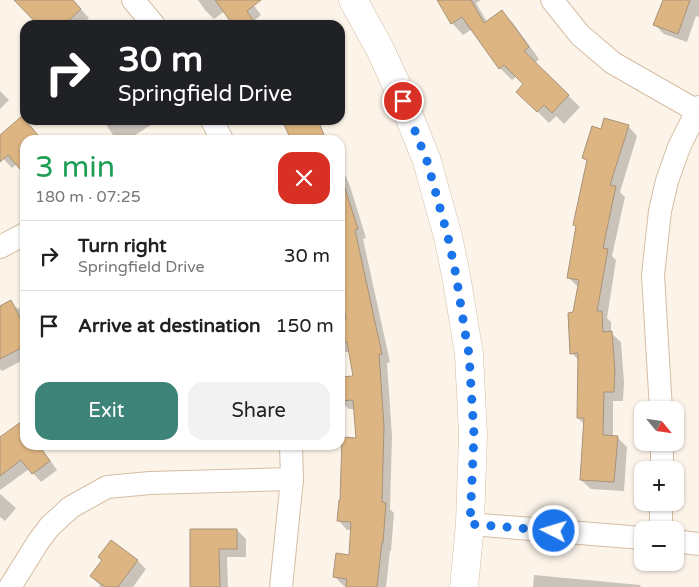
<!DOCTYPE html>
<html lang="en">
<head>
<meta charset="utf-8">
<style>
	:root { --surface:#fff; --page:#f2f2f2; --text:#222; --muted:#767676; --line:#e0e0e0; --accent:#3e8377 }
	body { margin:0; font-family:"Varela Round",sans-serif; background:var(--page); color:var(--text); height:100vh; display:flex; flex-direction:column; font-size:19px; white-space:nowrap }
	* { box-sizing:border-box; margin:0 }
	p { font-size:16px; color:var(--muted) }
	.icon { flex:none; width:28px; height:28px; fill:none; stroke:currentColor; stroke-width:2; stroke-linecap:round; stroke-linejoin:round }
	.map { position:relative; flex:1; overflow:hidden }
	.details { position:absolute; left:20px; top:135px; width:325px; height:315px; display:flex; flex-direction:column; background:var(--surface); border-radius:15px; box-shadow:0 1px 4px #0004 }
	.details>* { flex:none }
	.guide { position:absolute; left:20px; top:20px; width:325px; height:105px; border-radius:15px; box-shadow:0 1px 4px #0004; background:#202124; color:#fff; overflow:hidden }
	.needle { width:32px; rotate:119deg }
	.tools { position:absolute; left:634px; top:401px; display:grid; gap:10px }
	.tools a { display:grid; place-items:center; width:50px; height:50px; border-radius:10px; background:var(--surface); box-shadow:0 1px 4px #0004; font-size:25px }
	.pin { position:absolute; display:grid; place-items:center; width:42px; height:42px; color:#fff; margin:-21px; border:2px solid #fff; border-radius:50%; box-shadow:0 1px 5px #0007 }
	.me { position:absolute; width:55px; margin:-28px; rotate:275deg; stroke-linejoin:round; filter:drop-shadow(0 0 4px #0008) }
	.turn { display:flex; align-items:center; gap:18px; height:105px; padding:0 15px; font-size:22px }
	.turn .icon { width:65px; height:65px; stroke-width:2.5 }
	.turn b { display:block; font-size:35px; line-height:42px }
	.round { display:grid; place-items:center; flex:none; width:52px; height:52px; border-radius:15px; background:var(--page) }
	.headline { display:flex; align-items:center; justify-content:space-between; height:85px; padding:0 15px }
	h1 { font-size:30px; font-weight:600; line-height:38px; color:#1e9e55 }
	.button { display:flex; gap:10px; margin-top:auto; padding:10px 15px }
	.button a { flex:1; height:58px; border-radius:15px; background:var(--accent); color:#fff; font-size:20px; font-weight:600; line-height:58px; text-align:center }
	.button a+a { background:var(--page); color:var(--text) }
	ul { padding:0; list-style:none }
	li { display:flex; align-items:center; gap:15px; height:70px; padding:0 15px; border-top:1px solid var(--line) }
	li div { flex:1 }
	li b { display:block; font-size:19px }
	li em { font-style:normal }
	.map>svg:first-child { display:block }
</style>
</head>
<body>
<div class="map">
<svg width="699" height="587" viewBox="0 0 699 587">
	<rect width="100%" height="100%" fill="#fdf4e9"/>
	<g fill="#0003">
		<polygon points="14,0 72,0 89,18 82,25 39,25 22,7"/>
		<polygon points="198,0 250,0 261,15 255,20 258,25 235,25 225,11 214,19 205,10"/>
		<polygon points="439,0 481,0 476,3 487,22 501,11 513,23 539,59 535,63 580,107 564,124 556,116 549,123 518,92 525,84 517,76 512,80 500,68 472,29 463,35 452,23"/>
		<polygon points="664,0 699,0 699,17 696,16 687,42 664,34 655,25"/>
		<polygon points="0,91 9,100 0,109"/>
		<polygon points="103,120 148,120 151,125 127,140 118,140 113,135"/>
		<polygon points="628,126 637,136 620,192 625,197 612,256 616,260 607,318 611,322 611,333 621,342 624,382 623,401 613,401 613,437 617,437 627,447 624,491 591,489 581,480 585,425 578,418 579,361 572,353 578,287 568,277 577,227 575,225 588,162 584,158 602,130"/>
		<polygon points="31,127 42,140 25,140 25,173 17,164 12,168 0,155 0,136"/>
		<polygon points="340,163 350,186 366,238 363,239 390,362 387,363 392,436 390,509 394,513 391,551 390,551 386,587 348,587 344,586 335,577 350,556 352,530 347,530 339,521 357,439 355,409 349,409 340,401 340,379 355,377 350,352 345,352 340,347 340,321 347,320 340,287"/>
		<polygon points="11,302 18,309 25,305 25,359 2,371 0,369 0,307"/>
		<polygon points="25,427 25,445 39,445 57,470 41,482 29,469 0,490 0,439"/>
		<polygon points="64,445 81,445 69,449"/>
		<polygon points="94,445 106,445 97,448"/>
		<polygon points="0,494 16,508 5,521 0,517"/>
		<polygon points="191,530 237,530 246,539 246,557 227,557 228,587 192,587"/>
		<polygon points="137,560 146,569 133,587 99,587 100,585 91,576"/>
		<polygon points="534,575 640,585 641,587 533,587"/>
	</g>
	<g fill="#dcb582" stroke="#a8937a">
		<polygon points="14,0 73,0 81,9 64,25 38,25"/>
		<polygon points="215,0 261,0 247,11 256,25 233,25"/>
		<polygon points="437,0 471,0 484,23 502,10 529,47 524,51 569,95 552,113 544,105 537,112 516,92 523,84 504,65 499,69 462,17 451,24"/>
		<polygon points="663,0 690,0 678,34 653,25"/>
		<polygon points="22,116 42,140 25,140 25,175 8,155 0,162 0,135"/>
		<polygon points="604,118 629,125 610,185 616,186 603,248 608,249 597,311 602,311 603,332 612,331 615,372 614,392 604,392 603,435 618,436 614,482 580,480 584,418 577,418 578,353 570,354 568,313 573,312 579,280 567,278 576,226 573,225 587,160 582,158 592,126 601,129"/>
		<polygon points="282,120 318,120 326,140 291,140"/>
		<polygon points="340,182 343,182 358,229 355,230 382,354 379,354 384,426 382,502 386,503 383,543 382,542 377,587 346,587 347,579 333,577 336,553 349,555 351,522 337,521 339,500 340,500 342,437 356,438 353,400 340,401 340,377 353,376 347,342 340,343 340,320 346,319 340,290"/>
		<polygon points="11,300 25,328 25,346 0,359 0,306"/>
		<polygon points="25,419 25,445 42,445 40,447 50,461 32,474 21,460 0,476 0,437"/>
		<polygon points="190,529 237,529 237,549 219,549 220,587 190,587"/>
		<polygon points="111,540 138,560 118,587 105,587 90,576 102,560 98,557"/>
	</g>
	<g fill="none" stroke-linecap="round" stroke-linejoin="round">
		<defs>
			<g id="minor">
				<polyline points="133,0 154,25"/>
				<polyline points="552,0 580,35 613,63 697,111"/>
				<polyline points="212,120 222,140"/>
				<polyline points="0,247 25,234"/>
				<polyline points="661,410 653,275 660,211 667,181 679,147 699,107"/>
				<polyline points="662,470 662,442"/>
				<polyline points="470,524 642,538"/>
				<polyline points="661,530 661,502"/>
				<polyline points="675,541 699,544"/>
				<polyline points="10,587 38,542 50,526 71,507 107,487 150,483 292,479"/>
				<polyline points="281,587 292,479 291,445"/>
			</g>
			<polyline id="tertiary" points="353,0 380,49 397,86 427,161 448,237 456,275 469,354 473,435 470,524 464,587"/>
		</defs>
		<use href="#minor" stroke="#d4bda3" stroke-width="24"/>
		<use href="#tertiary" stroke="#d4bda3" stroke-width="29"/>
		<use href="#minor" stroke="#fff" stroke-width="22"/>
		<use href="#tertiary" stroke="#fff" stroke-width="28"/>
	</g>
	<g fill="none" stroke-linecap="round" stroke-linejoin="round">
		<polyline stroke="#1a73e8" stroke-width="9" stroke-dasharray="0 16.2" points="403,101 427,161 448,237 456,275 466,338 469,354 474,435 470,524 554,531"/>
	</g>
</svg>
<div class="tools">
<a><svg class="needle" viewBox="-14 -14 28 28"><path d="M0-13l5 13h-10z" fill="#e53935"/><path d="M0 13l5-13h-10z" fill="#767676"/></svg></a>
<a>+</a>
<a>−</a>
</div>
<div class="pin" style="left:403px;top:101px;background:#d93025"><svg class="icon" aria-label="arrive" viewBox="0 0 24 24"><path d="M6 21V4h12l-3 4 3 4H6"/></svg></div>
<svg class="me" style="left:554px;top:531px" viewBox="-20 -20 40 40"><circle r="17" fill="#1a73e8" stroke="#fff" stroke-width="3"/><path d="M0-11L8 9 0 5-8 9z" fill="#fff"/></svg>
<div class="guide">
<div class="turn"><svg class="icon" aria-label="right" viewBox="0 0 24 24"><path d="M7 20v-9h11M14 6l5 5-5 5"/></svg><div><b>30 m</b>Springfield Drive</div></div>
</div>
<section class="details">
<div class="headline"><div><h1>3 min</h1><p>180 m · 07:25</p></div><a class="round" style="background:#d93025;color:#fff"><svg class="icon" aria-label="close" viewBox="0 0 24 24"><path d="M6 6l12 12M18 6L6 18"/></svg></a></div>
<ul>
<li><svg class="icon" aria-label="right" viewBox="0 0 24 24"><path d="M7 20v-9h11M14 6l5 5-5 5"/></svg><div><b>Turn right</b><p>Springfield Drive</p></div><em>30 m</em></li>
<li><svg class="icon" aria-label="arrive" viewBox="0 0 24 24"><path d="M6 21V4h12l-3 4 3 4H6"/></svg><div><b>Arrive at destination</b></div><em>150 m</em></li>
</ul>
<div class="button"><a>Exit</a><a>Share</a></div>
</section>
</div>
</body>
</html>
